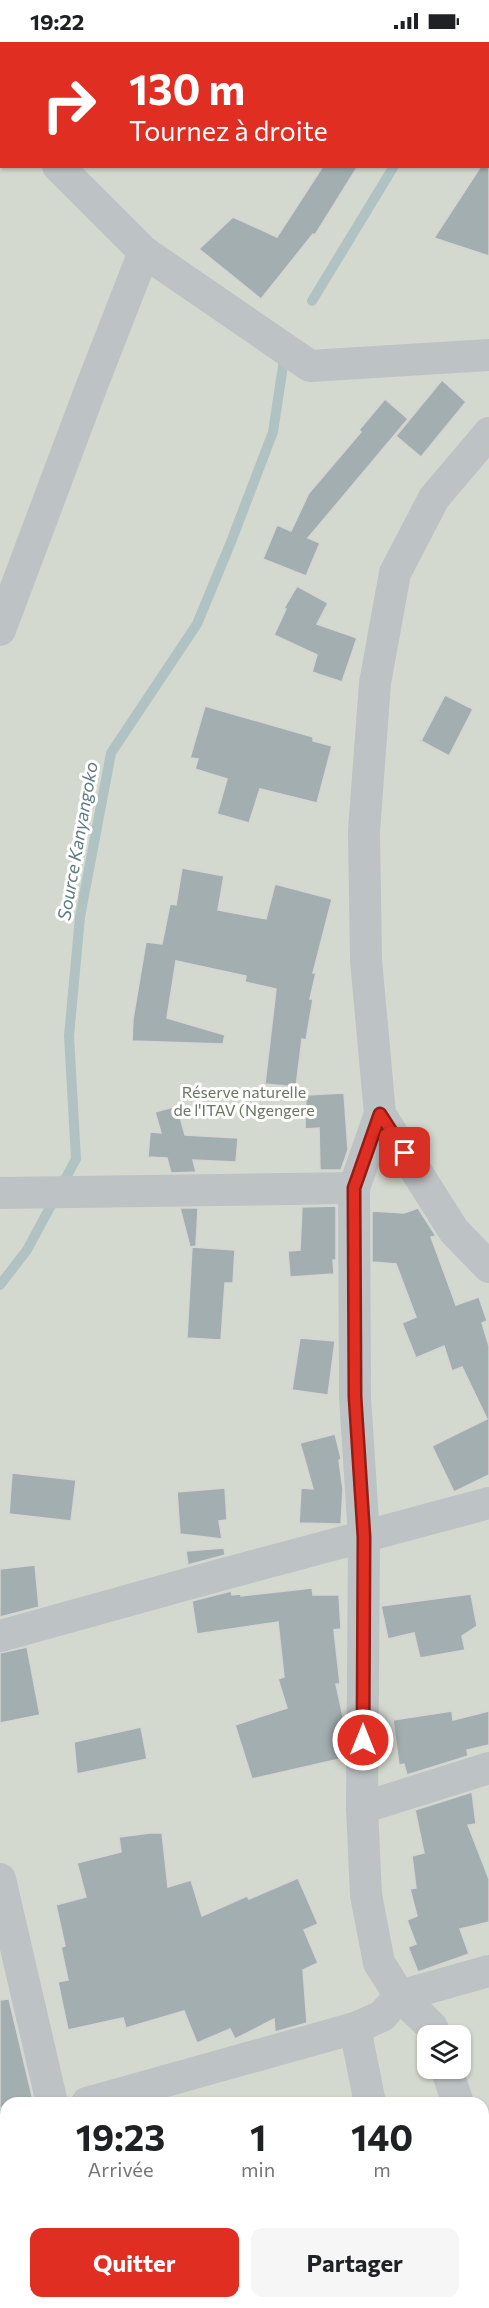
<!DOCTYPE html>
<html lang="fr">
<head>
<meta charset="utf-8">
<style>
	:root { --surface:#fff; --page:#f6f6f6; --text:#202124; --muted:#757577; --accent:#e12e23 }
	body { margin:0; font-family:Commissioner,sans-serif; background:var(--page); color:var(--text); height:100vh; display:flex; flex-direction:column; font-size:22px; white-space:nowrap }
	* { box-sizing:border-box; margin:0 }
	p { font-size:20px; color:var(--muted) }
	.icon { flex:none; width:33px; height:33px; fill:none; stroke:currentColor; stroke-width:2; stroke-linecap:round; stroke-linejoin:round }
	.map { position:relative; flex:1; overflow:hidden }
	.side { position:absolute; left:0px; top:2055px; width:489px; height:212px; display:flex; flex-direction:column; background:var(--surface); border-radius:18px 18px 0 0; box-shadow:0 2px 4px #0004 }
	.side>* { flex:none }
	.hud { position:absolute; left:0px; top:0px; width:489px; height:126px; box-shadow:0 2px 4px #0004; background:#e12e23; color:#fff; overflow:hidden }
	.controls { position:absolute; left:417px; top:1983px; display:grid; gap:12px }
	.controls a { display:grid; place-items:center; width:54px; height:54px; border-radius:12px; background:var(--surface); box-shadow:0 2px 4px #0004; font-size:30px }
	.pin { position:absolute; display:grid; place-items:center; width:51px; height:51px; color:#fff; margin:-26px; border-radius:12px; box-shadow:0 3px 9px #0006 }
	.me { position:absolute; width:66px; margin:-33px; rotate:0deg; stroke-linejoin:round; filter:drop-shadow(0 0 4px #0008) }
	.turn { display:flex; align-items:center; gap:21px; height:126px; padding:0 30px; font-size:27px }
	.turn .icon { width:78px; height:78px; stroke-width:2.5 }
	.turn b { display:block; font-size:42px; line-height:51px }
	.eta { display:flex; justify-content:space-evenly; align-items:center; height:102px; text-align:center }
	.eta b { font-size:36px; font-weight:700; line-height:42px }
	.primary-button { display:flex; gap:12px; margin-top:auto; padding:12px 30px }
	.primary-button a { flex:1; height:69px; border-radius:12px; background:var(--accent); color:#fff; font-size:24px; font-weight:700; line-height:69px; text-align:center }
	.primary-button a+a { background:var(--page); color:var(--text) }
	.status { display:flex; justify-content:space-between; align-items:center; height:42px; padding:0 30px; background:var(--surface); direction:ltr }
	.status svg { height:16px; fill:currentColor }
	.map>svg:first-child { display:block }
</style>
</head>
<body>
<div class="status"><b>19:22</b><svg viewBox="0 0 49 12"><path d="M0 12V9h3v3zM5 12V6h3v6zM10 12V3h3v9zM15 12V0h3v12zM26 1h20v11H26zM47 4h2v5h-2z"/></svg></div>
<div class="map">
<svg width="489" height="2266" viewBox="0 0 489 2266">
	<rect width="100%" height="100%" fill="#f4f3f0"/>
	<path fill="#d4d9cf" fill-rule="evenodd" d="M0,0H489V2266H0ZM2,2H488V124H2ZM428,1994H460V2026H428ZM6,2061H483V2260H6Z"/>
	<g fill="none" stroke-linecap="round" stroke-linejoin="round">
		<g stroke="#b1c2c3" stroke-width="10">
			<polyline points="469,2 470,0"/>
			<polyline points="312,259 394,124"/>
			<polyline points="0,1243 27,1208 76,1117 69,994 80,875 111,711 197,582 231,500 273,390 285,311"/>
		</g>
	</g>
	<g fill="#a3aeb1" stroke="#d5d4d2" stroke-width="1.5">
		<polygon points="489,112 489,214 434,196 481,124 488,124"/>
		<polygon points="323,124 358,124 315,193 313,192 261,257 199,207 233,175 277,195"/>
		<polygon points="442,338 466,360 421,415 396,394"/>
		<polygon points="385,357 408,377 308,496 320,501 306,534 263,517 277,483 291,489 309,451 361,390 359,388"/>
		<polygon points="297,544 328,561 317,582 357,596 342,640 312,630 317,613 274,593 286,567 284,566"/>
		<polygon points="445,653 473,667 449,714 421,699"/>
		<polygon points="205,664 313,695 313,699 332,704 317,761 260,747 249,781 217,772 227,737 195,727 198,717 190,716"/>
		<polygon points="182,826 224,834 218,868 266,877 275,842 332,857 313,931 316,931 310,957 313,957 306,998 302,997 296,1045 265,1042 276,947 245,940 246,934 176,919 167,976 225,993 223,1002 132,999 133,977 146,900 162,902 170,862 176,863"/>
		<polygon points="344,1051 348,1108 341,1128 320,1128 319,1086 305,1087 306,1053"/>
		<polygon points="177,1064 185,1093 238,1096 236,1120 193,1118 196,1130 171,1131 167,1116 148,1115 150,1090 161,1091 155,1070"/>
		<polygon points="336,1164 336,1218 333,1218 334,1232 290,1235 288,1209 300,1208 302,1165"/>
		<polygon points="180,1166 198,1166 196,1204 190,1205"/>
		<polygon points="418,1166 436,1194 431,1195 456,1263 479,1255 487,1279 482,1281 489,1304 489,1433 454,1450 432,1404 487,1377 462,1325 452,1329 444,1304 416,1316 402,1281 416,1275 396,1222 372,1220 372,1169 404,1171"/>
		<polygon points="192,1205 235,1208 233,1241 225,1241 221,1298 187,1296"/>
		<polygon points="300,1296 335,1299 328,1353 292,1348"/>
		<polygon points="335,1392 341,1416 339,1419 343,1447 341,1482 299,1481 301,1446 313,1447 300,1401"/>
		<polygon points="12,1431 76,1438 71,1479 9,1472"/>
		<polygon points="225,1446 227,1478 219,1479 222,1497 180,1492 177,1450"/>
		<polygon points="224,1506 225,1513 188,1523 186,1509"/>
		<polygon points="35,1523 39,1565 0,1575 0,1527"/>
		<polygon points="312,1546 313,1553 339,1553 341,1587 334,1588 340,1642 336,1642 345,1684 344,1716 252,1737 235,1683 287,1666 278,1637 284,1635 278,1580 197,1592 192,1559 231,1549 232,1553 241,1552 241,1554"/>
		<polygon points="471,1552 477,1584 462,1594 465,1608 420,1616 414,1591 388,1597 381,1564"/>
		<polygon points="27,1605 40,1673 0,1681 0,1611"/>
		<polygon points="452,1669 453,1678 489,1669 489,1703 467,1708 468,1714 407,1733 404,1722 399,1723 393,1678"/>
		<polygon points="141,1685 147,1717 77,1732 74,1700"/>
		<polygon points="472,1750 476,1782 468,1783 489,1837 489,1880 460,1887 469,1912 418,1930 408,1905 416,1902 407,1878 417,1874 410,1847 416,1846 412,1814 424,1811 415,1768"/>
		<polygon points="150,1791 162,1791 168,1845 191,1838 202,1874 247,1854 249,1857 298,1836 318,1882 304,1888 318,1921 303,1928 307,1981 275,1990 274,1977 235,1997 230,1987 197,2001 184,1969 126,1986 123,1976 68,1988 58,1940 68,1938 61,1905 65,1904 56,1863 86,1855 77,1821 121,1810 119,1795"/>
		<polygon points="9,1957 33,2058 19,2061 6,2061 6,2064 0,2066 0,1958"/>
	</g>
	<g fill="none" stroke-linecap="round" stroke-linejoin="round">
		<g stroke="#bdc2c4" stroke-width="32">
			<polyline points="112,0 112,2"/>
			<polyline points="0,67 2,68"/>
			<polyline points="58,124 144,210 310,324 489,313"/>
			<polyline points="489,391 434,456 395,531 375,641 364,789 366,918 380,1072 454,1189 489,1225"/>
			<polyline points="0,588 89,351 144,210"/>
			<polyline points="380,1072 354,1146 355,1355 364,1495 362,1766 366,1853 379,1921 400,1954 432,1985 435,1994"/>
			<polyline points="0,1151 354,1146"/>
			<polyline points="0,1594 220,1533 489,1461"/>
			<polyline points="362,1766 489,1726"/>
			<polyline points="0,1837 52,2061"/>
			<polyline points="355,1986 370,2061"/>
			<polyline points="446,2026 458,2061"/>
			<polyline points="87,2061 355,1986 382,1974 400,1954 489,1929"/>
			<polyline points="0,2085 6,2083"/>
			<polyline points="483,2134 489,2151"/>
			<polyline points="98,2260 100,2266"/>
			<polyline points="401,2260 402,2266"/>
		</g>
	</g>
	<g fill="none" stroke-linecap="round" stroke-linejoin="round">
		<defs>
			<polyline id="route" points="363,1698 364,1495 355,1355 354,1146 380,1072 405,1111"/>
		</defs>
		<use href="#route" stroke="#921e17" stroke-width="15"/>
		<use href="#route" stroke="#e12e23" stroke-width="10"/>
	</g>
	<g text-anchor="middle" stroke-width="6" stroke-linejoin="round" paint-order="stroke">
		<g font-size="16" fill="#6a7862" stroke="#fff">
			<text x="244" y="1056">Réserve naturelle<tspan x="244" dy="18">de l'ITAV (Ngengere</tspan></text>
		</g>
		<g font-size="18" font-style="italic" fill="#5f7b7f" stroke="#fff">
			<text transform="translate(78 799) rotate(-80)" y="6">Source Kanyangoko</text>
		</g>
	</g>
</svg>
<div class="controls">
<a><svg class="icon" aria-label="layers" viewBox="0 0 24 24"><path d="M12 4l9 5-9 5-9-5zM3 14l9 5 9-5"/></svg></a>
</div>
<div class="pin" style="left:405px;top:1111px;background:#d93025"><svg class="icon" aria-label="arrive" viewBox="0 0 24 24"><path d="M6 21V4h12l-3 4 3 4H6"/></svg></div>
<svg class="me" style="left:363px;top:1698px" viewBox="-20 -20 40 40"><circle r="17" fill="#e12e23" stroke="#fff" stroke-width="3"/><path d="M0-11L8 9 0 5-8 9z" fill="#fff"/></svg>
<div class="hud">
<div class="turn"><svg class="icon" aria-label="right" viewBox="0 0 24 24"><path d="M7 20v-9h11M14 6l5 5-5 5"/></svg><div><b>130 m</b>Tournez à droite</div></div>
</div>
<section class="side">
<div class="eta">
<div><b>19:23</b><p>Arrivée</p></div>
<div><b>1</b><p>min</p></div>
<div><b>140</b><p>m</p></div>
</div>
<div class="primary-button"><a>Quitter</a><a>Partager</a></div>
</section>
</div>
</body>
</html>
